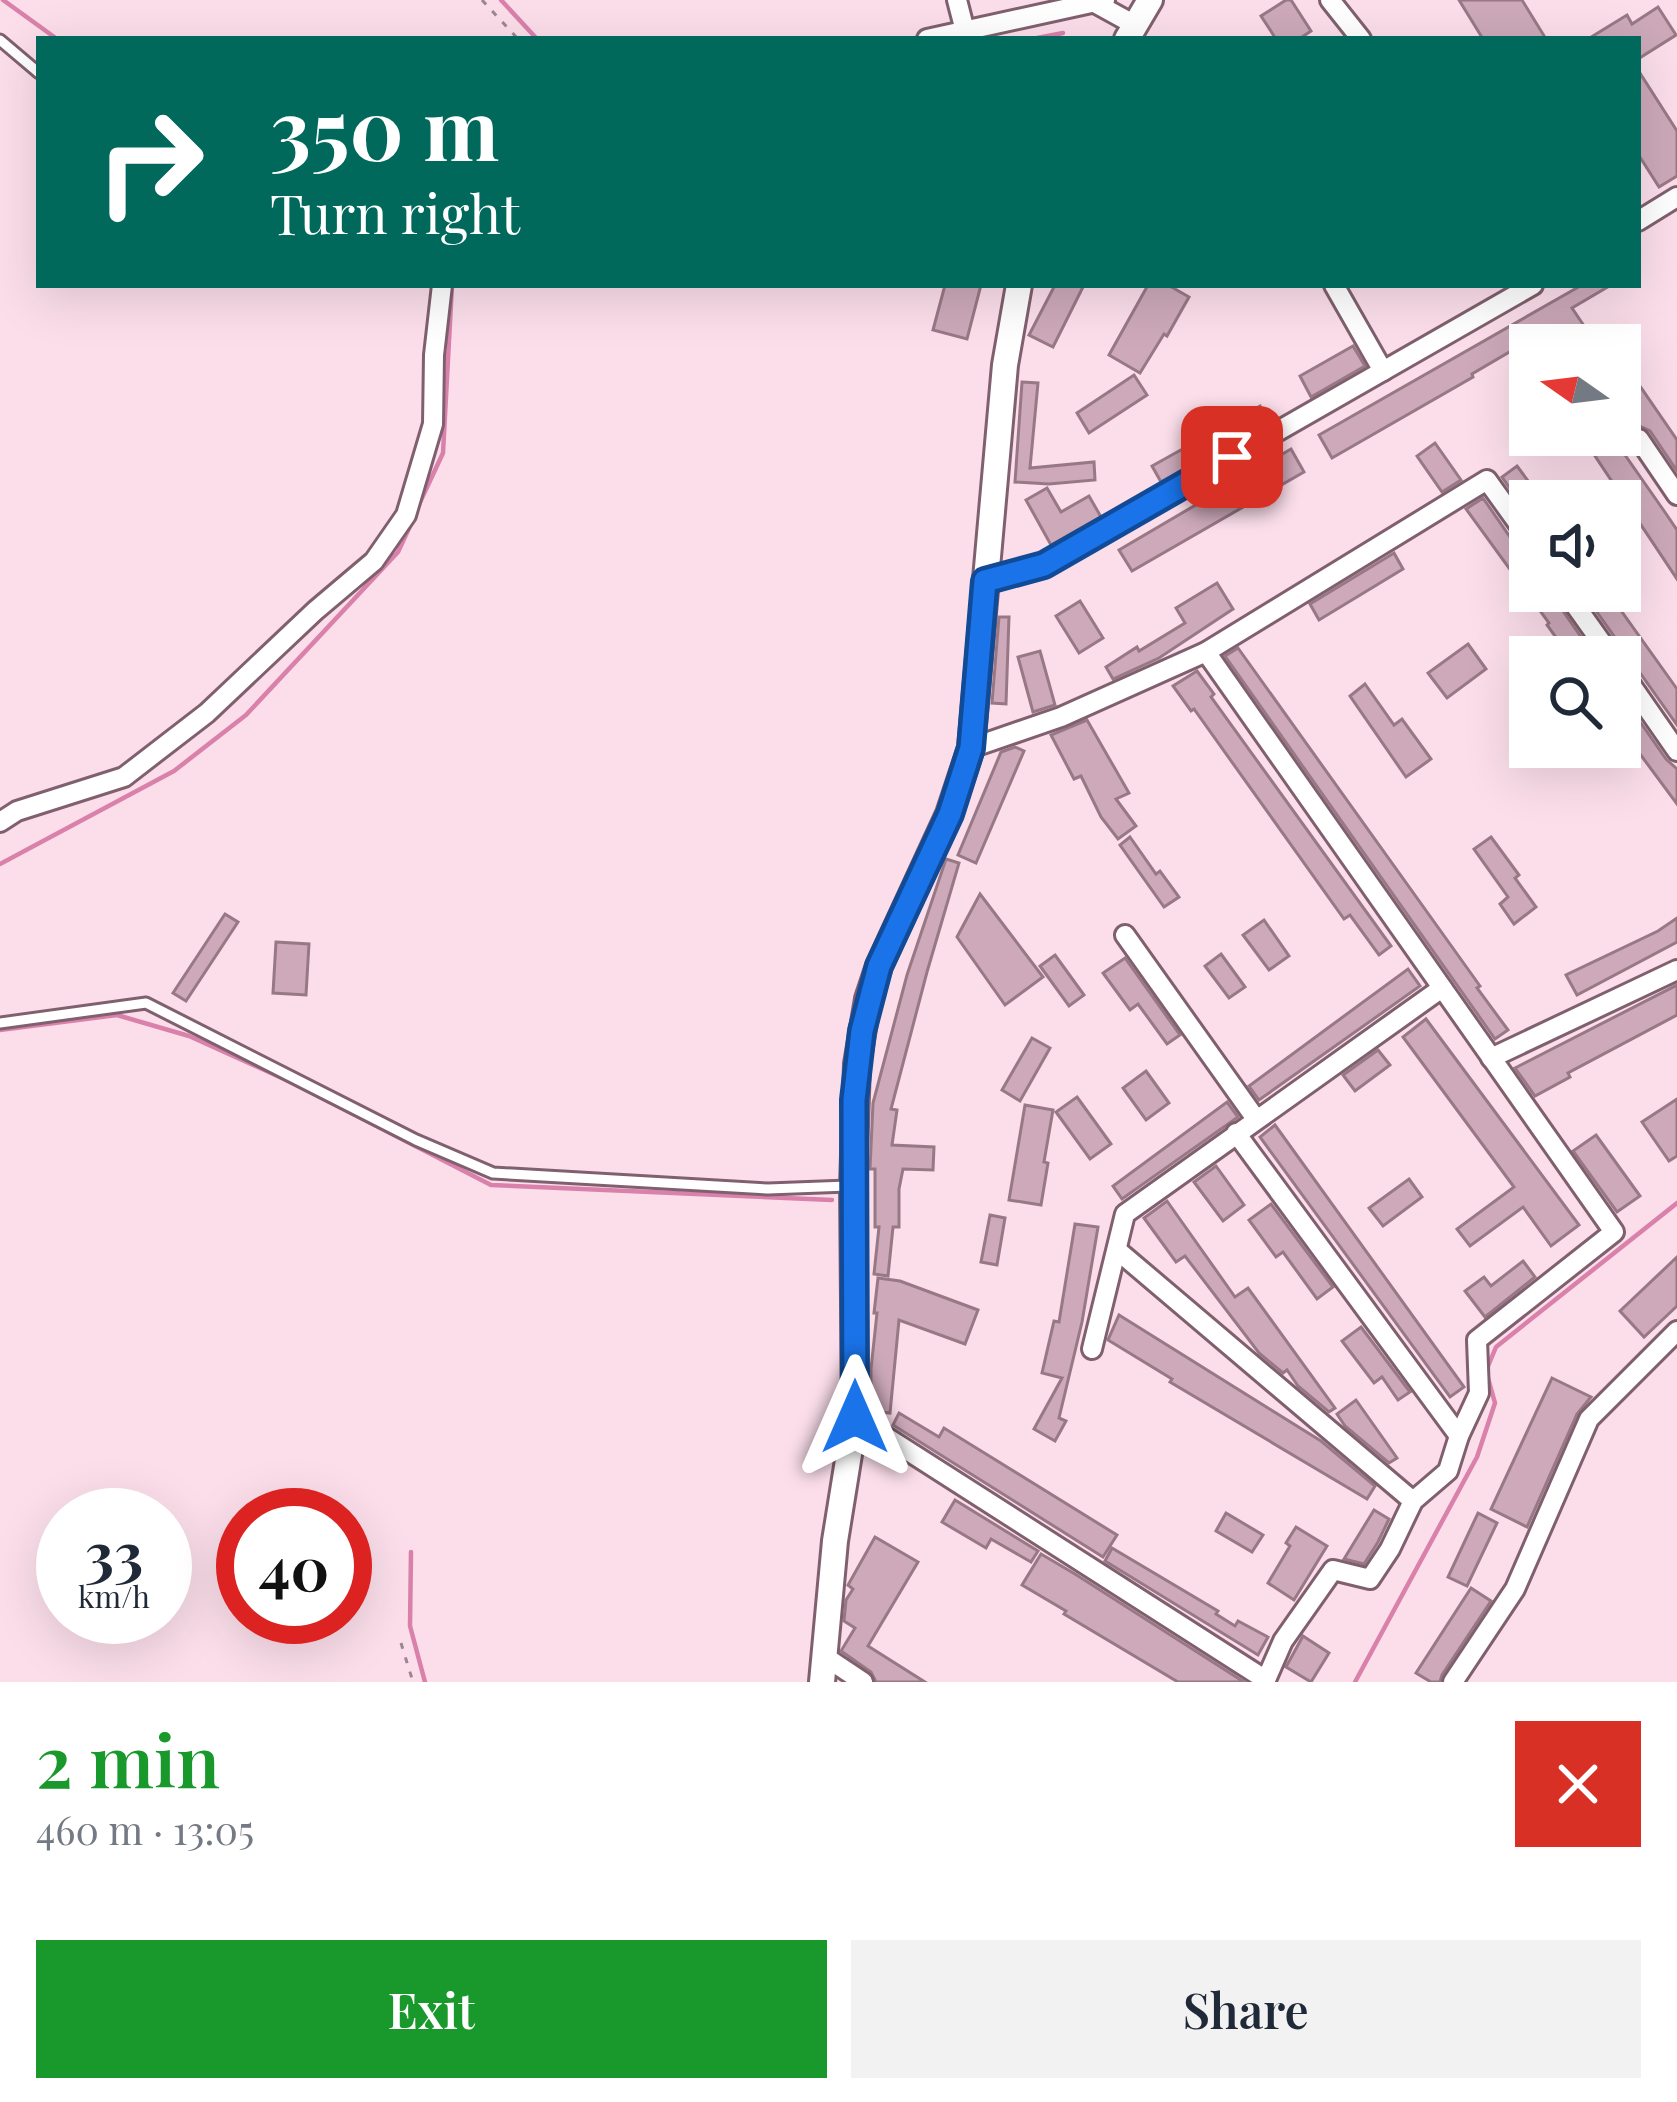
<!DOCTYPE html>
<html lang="en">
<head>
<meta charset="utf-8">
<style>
	:root { --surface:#fff; --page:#f2f2f3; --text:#1f2937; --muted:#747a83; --accent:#19982b }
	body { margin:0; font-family:"Playfair Display",serif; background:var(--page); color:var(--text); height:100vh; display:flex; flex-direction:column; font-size:45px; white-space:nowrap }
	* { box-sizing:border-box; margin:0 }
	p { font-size:39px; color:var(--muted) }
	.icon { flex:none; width:66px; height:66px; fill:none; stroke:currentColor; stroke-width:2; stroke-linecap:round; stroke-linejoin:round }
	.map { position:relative; height:1682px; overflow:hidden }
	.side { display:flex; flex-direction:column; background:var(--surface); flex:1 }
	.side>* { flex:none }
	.guide { position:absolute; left:36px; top:36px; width:1605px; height:252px; border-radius:0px; box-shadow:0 12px 48px #0002; background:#00695c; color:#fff; overflow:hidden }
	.needle { width:78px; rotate:284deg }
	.controls { position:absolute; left:1509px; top:324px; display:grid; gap:24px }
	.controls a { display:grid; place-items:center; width:132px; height:132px; border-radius:0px; background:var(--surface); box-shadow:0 12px 48px #0002; font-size:60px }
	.speed { position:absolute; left:36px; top:1488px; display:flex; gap:24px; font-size:60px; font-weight:700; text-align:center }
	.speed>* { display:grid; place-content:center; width:156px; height:156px; border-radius:50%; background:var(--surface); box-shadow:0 12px 48px #0002; line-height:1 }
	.speed small { font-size:30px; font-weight:400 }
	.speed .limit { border:18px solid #d22; background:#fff; color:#111 }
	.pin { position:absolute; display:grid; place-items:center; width:102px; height:102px; color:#fff; margin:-51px; border-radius:24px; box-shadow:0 6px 18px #0006 }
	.me { position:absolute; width:132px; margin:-66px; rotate:0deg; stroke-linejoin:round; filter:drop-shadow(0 0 9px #0008) }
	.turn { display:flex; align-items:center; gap:42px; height:252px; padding:0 36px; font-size:54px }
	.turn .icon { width:156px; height:156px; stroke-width:2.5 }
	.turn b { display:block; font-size:84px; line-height:102px }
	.round { display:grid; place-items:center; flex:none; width:126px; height:126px; border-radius:0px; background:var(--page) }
	.summary { display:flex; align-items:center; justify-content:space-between; height:204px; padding:0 36px }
	h1 { font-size:72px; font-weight:600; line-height:90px; color:var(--accent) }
	.cta { display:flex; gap:24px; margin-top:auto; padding:24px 36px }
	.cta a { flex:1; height:138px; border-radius:0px; background:var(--accent); color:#fff; font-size:48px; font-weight:600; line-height:138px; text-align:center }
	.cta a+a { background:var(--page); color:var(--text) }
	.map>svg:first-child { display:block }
</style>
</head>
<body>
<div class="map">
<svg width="1677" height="1682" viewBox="0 0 1677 1682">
	<rect width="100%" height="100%" fill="#fbdeea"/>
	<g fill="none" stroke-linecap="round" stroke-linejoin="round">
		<g stroke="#d981ab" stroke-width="4.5">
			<polyline points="3,0 57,39"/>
			<polyline points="501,0 537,39"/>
			<polyline points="1032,39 1063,33"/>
			<polyline points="415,513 443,453 452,285"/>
			<polyline points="0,864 174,771 246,715 398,552 411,524"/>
			<polyline points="0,1030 117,1015 189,1036 293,1083 491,1185 832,1200"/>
			<polyline points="411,1552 410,1626 425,1682"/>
			<polyline points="1355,1682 1477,1457 1495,1403 1486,1371 1496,1347 1677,1203"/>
		</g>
	</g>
	<g fill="#cda9b9" stroke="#997886" stroke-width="3">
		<polygon points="1286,0 1291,0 1311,31 1299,39 1276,39 1261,16"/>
		<polygon points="1459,0 1522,0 1546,39 1483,39"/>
		<polygon points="1658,7 1676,35 1638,59 1638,39 1588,39 1627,15 1632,24"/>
		<polygon points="1638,70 1677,131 1677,176 1659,187 1638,154"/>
		<polygon points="945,285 981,285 967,339 933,330"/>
		<polygon points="1055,285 1084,285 1053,347 1029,335"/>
		<polygon points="1148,285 1168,285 1189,297 1167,336 1164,334 1140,373 1109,355"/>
		<polygon points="1582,285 1611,285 1572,308 1597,345 1564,345 1552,327 1472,374 1473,377 1332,458 1319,435"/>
		<polygon points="1353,346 1365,366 1311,397 1300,376"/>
		<polygon points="1620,357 1677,440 1677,471 1650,431 1640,426 1620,396"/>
		<polygon points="1134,375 1147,395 1089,433 1077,413"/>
		<polygon points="1022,382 1038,383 1030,468 1094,462 1095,480 1049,484 1015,482"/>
		<polygon points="1260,406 1268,421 1161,482 1152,466"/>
		<polygon points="1581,435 1611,435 1662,508 1677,530 1677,579"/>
		<polygon points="1435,443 1461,480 1442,492 1417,456"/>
		<polygon points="1291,449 1304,472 1132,571 1119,550"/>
		<polygon points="1517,466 1543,501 1530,501 1530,517 1502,477"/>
		<polygon points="1047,488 1061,512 1089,496 1101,517 1051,545 1026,500"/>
		<polygon points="1483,498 1530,566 1530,591 1549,591 1595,657 1570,657 1547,625 1549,623 1466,509"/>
		<polygon points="1394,553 1403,569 1319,620 1310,604"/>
		<polygon points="1217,583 1233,609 1159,658 1113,679 1106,667 1137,647 1139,651 1185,623 1176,608"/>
		<polygon points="1582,591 1607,591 1677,689 1677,725"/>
		<polygon points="1080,601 1103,638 1079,653 1056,616"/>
		<polygon points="999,617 1009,617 1006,704 992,703"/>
		<polygon points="1468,644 1486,669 1447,698 1428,673"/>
		<polygon points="1238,648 1480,986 1477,988 1508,1030 1495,1039 1225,656"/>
		<polygon points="1040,651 1055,705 1033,712 1018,657"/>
		<polygon points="1197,671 1214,694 1211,697 1391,946 1379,955 1350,915 1344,919 1194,709 1191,711 1173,686"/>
		<polygon points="1365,684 1394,725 1402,719 1431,759 1406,777 1350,696"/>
		<polygon points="1620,693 1666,759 1677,769 1677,804 1620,727"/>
		<polygon points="1087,720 1129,793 1116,799 1136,826 1118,839 1101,817 1081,776 1074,779 1051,735"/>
		<polygon points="1015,747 1024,751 976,863 958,855 1001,752"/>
		<polygon points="1130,837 1156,874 1160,871 1179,897 1164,907 1120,845"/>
		<polygon points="1491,837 1519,875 1515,878 1536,907 1514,924 1500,904 1508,897 1474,849"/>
		<polygon points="946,859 959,863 927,972 891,1109 897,1110 892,1145 934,1147 933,1170 903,1169 899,1189 899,1227 893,1227 888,1276 874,1274 879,1227 875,1227 875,1169 870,1169 873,1103 907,975"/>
		<polygon points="980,894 1043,977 1005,1005 957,937"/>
		<polygon points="225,914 238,922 186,1001 173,993"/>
		<polygon points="1677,918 1677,942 1577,995 1566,975 1658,931"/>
		<polygon points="1264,920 1289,956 1269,970 1243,935"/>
		<polygon points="276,942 309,944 306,995 273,993"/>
		<polygon points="1221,954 1245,987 1229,998 1205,966"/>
		<polygon points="1055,955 1084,995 1069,1006 1040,966"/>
		<polygon points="1125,958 1180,1035 1167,1044 1138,1004 1130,1010 1103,973"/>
		<polygon points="1408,969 1420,986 1259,1100 1249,1086"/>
		<polygon points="1677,985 1677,1015 1568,1073 1570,1077 1535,1096 1515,1068"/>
		<polygon points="1426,1019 1579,1225 1551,1246 1523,1207 1470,1246 1457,1229 1514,1187 1403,1037"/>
		<polygon points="1032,1038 1050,1048 1020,1101 1002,1090"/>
		<polygon points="1378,1050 1390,1065 1355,1091 1343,1075"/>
		<polygon points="1146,1071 1169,1103 1146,1120 1123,1088"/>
		<polygon points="1077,1097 1111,1144 1090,1159 1056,1112"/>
		<polygon points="1677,1099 1677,1156 1669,1161 1642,1122"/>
		<polygon points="1227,1102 1238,1117 1122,1199 1113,1186"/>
		<polygon points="1025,1105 1053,1110 1044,1162 1048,1163 1041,1205 1009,1200"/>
		<polygon points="1275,1125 1464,1387 1450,1397 1260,1137"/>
		<polygon points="1596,1135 1640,1196 1617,1212 1573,1151"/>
		<polygon points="1216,1166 1244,1205 1223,1221 1194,1182"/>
		<polygon points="1409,1179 1422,1197 1383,1226 1369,1208"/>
		<polygon points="1167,1201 1235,1297 1248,1288 1335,1408 1329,1412 1298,1386 1287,1370 1283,1373 1259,1353 1185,1256 1176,1262 1144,1218"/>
		<polygon points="1271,1204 1333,1287 1317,1299 1283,1252 1276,1257 1249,1220"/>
		<polygon points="990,1215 1005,1218 997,1265 981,1262"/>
		<polygon points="1075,1224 1098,1227 1082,1322 1059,1418 1066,1421 1055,1441 1034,1429 1062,1378 1042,1373 1054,1321 1059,1322"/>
		<polygon points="1677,1257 1677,1306 1644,1337 1620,1311"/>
		<polygon points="1523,1261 1535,1277 1485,1317 1465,1291 1484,1277 1491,1286"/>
		<polygon points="878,1278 900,1281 978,1310 965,1344 899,1320 890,1413 871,1411 871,1369 877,1313 874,1313"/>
		<polygon points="1119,1315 1321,1441 1375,1486 1367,1499 1170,1382 1172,1379 1108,1340"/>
		<polygon points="1361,1327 1410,1392 1398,1400 1382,1377 1374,1383 1342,1341"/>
		<polygon points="1552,1378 1591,1397 1577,1414 1527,1527 1491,1509"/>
		<polygon points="1356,1400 1397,1458 1389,1463 1345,1426 1337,1414"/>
		<polygon points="899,1413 939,1437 944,1428 1117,1535 1103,1557 893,1425"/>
		<polygon points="955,1500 1038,1551 1031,1562 991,1539 986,1548 942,1522"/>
		<polygon points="1374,1510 1389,1519 1378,1542 1364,1564 1344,1559"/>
		<polygon points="1226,1513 1263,1535 1252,1552 1216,1531"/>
		<polygon points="1478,1513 1497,1523 1467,1586 1448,1577"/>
		<polygon points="1296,1527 1327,1546 1294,1600 1268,1583 1290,1546 1286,1543"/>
		<polygon points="875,1537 918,1562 868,1646 925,1682 876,1682 871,1672 841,1651 855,1628 844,1621 846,1600 853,1589 848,1585"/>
		<polygon points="1112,1548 1218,1611 1216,1614 1235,1626 1238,1621 1268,1637 1258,1655 1105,1561"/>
		<polygon points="1041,1554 1075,1574 1244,1682 1178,1682 1064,1614 1066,1611 1022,1585"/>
		<polygon points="1471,1588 1491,1601 1442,1675 1440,1682 1431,1682 1416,1673"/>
		<polygon points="1303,1636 1329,1653 1311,1682 1286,1667"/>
	</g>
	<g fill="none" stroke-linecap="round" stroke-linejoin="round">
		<defs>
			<g id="lane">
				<polyline points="0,40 39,73"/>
				<polyline points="0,1023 146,1003 416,1140 493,1173 768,1189 848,1186"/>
			</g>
			<g id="street">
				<polyline points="957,0 965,31"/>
				<polyline points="1330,0 1361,39"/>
				<polyline points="1095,3 1135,25"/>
				<polyline points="927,39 1105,0"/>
				<polyline points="1638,221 1677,197"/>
				<polyline points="1334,285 1383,371"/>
				<polyline points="1639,439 1677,495"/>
				<polyline points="985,581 1044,565 1533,285"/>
				<polyline points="1565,591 1612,657"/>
				<polyline points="1206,652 1614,1232 1477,1340 1479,1393 1459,1436 1448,1471 1413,1501 1390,1549 1370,1579 1333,1570 1283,1641 1265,1682"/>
				<polyline points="1620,669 1677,751"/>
				<polyline points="971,748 1061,717 1206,652 1487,480 1530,540"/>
				<polyline points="0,822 17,811 124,777 207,713 316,610 374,561 406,515 433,424 434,355 442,285"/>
				<polyline points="1125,935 1256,1119"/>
				<polyline points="1491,1058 1677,970"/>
				<polyline points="1236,1133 1459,1436"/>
				<polyline points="1117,1250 1413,1501"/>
				<polyline points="1092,1349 1125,1214 1442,988"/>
				<polyline points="855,1417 1266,1680"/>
				<polyline points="824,1656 863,1682"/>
				<polyline points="1453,1682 1515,1589 1589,1419 1677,1331"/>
			</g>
			<g id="secondary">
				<polyline points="1127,39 1150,0"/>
				<polyline points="822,1682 835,1541 855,1417 853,1186 857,1064 868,999 879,966 949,814 971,748 1005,365 1019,285"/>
			</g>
		</defs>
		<use href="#lane" stroke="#80606e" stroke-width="15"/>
		<use href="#street" stroke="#80606e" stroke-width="24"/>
		<use href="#secondary" stroke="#80606e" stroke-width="30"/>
		<g stroke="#9c868f" stroke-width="3" stroke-dasharray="6 9" stroke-linecap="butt">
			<polyline points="482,0 518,39"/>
			<polyline points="401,1643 413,1682"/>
		</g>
		<use href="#lane" stroke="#fff" stroke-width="9"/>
		<use href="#street" stroke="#fff" stroke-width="18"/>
		<use href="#secondary" stroke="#fff" stroke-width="24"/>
	</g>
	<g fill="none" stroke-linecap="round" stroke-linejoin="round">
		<defs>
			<polyline id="route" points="855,1417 854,1100 862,1031 879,966 950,814 971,748 985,581 1044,565 1232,457"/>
		</defs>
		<use href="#route" stroke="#114b97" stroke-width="30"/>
		<use href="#route" stroke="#1a73e8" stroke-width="21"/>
	</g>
</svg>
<div class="controls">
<a><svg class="needle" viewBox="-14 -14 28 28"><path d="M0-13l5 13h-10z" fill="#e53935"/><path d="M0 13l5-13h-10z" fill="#747a83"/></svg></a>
<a><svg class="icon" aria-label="sound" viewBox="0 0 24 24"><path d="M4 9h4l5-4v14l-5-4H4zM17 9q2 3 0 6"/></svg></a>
<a><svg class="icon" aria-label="search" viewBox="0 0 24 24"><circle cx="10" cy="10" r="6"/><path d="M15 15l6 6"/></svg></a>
</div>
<div class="speed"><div>33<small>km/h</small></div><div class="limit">40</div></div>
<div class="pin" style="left:1232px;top:457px;background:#d93025"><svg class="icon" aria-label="arrive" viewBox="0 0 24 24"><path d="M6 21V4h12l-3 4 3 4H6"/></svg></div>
<svg class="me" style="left:855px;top:1417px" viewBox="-20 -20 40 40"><path d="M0-17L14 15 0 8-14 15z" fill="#1a73e8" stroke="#fff" stroke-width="4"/></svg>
<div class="guide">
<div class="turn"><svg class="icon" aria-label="right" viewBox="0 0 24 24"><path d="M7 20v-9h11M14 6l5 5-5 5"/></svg><div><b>350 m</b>Turn right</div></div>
</div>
</div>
<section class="side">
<div class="summary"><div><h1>2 min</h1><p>460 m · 13:05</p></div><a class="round" style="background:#d93025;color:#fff"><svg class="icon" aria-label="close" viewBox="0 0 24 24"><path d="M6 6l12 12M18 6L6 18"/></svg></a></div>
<div class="cta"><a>Exit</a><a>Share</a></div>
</section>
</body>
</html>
